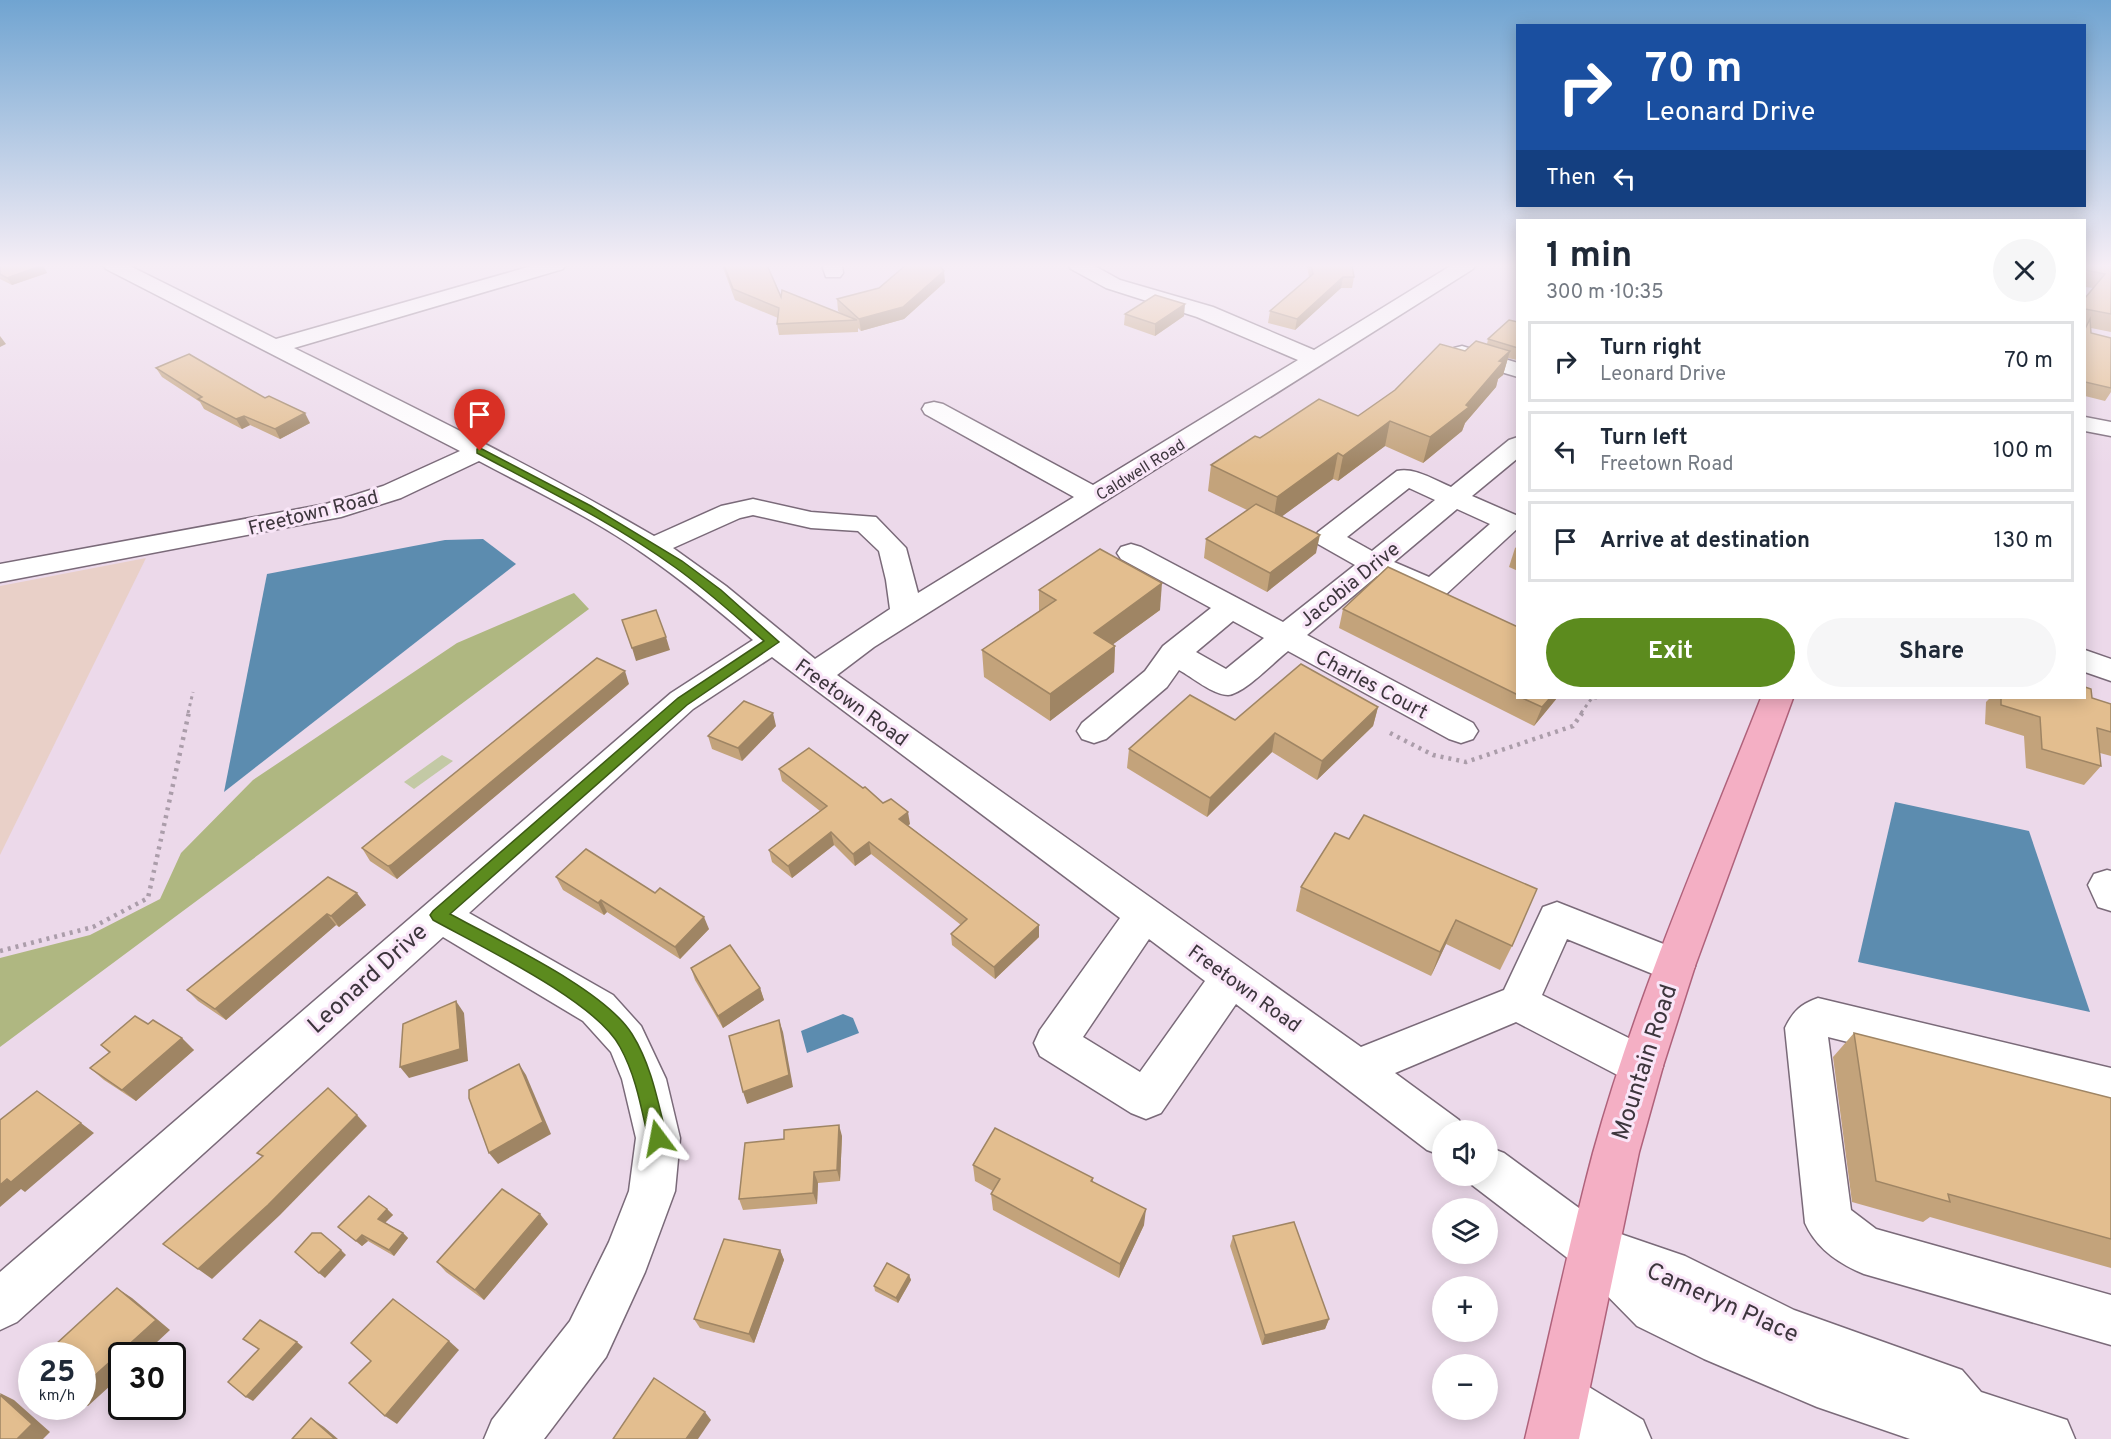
<!DOCTYPE html>
<html lang="en">
<head>
<meta charset="utf-8">
<style>
	:root { --surface:#fff; --page:#f6f6f7; --text:#1f2937; --muted:#747a83; --line:#e0e1e3; --accent:#5c8b1e }
	body { margin:0; font-family:Overpass,sans-serif; background:var(--page); color:var(--text); height:100vh; display:flex; flex-direction:column; font-size:22px; white-space:nowrap }
	* { box-sizing:border-box; margin:0 }
	p { font-size:20px; color:var(--muted) }
	.icon { flex:none; width:33px; height:33px; fill:none; stroke:currentColor; stroke-width:2; stroke-linecap:round; stroke-linejoin:round }
	.map { position:relative; flex:1; overflow:hidden }
	.drawer { position:absolute; left:1516px; top:219px; width:570px; height:480px; display:flex; flex-direction:column; background:var(--surface); border-radius:0px; box-shadow:0 3px 15px #0003 }
	.drawer>* { flex:none }
	.guide { position:absolute; left:1516px; top:24px; width:570px; height:183px; border-radius:0px; box-shadow:0 3px 15px #0003; background:#1a4fa0; color:#fff; overflow:hidden }
	.fabs { position:absolute; left:1432px; top:1120px; display:grid; gap:12px }
	.fabs a { display:grid; place-items:center; width:66px; height:66px; border-radius:50%; background:var(--surface); box-shadow:0 3px 15px #0003; font-size:30px }
	.speed { position:absolute; left:18px; top:1342px; display:flex; gap:12px; font-size:30px; font-weight:700; text-align:center }
	.speed>* { display:grid; place-content:center; width:78px; height:78px; border-radius:50%; background:var(--surface); box-shadow:0 3px 15px #0003; line-height:1 }
	.speed small { font-size:15px; font-weight:400 }
	.speed .limit { border:3px solid #111; border-radius:9px; background:#fff; color:#111 }
	.pin { position:absolute; display:grid; place-items:center; width:51px; height:51px; color:#fff; margin:-62px -26px; border-radius:50% 50% 50% 0; rotate:-45deg; box-shadow:0 0 6px #0007 }
	.pin .icon { rotate:45deg }
	.me { position:absolute; width:66px; margin:-33px; rotate:347deg; stroke-linejoin:round; filter:drop-shadow(0 0 4px #0008) }
	.turn { display:flex; align-items:center; gap:21px; height:126px; padding:0 30px; font-size:27px }
	.turn .icon { width:78px; height:78px; stroke-width:2.5 }
	.turn b { display:block; font-size:42px; line-height:51px }
	.then { display:flex; align-items:center; height:57px; padding:0 30px; background:#0003; gap:12px; font-size:22px }
	.round { display:grid; place-items:center; flex:none; width:63px; height:63px; border-radius:32px; background:var(--page) }
	.headline { display:flex; align-items:center; justify-content:space-between; height:102px; padding:0 30px }
	h1 { font-size:36px; font-weight:700; line-height:45px }
	.button { display:flex; gap:12px; margin-top:auto; padding:12px 30px }
	.button a { flex:1; height:69px; border-radius:36px; background:var(--accent); color:#fff; font-size:24px; font-weight:700; line-height:69px; text-align:center }
	.button a+a { background:var(--page); color:var(--text) }
	ul { padding:0; list-style:none }
	li { display:flex; align-items:center; gap:18px; height:81px; margin:0 12px 9px; padding:0 18px; border:3px solid var(--line); border-radius:0px }
	li div { flex:1 }
	li b { display:block; font-size:22px }
	li em { font-style:normal }
	.map>svg:first-child { display:block }
</style>
</head>
<body>
<div class="map">
<svg width="2111" height="1439" viewBox="0 0 2111 1439">
	<rect width="100%" height="100%" fill="#ecd9ea"/>
	<polygon fill="#e9d0c8" points="146,558 0,855 0,586"/>
	<polygon fill="#c3c9a5" points="442,755 453,761 414,789 404,782"/>
	<polygon fill="#afb781" points="574,593 589,609 0,1047 0,958 90,935 160,899 181,853 253,780 457,643"/>
	<g fill="#5c8caf">
		<polygon points="483,539 516,564 224,792 267,574 445,540"/>
		<polygon points="1895,802 2029,831 2090,1012 1858,962"/>
		<polygon points="843,1014 853,1018 859,1033 807,1053 801,1031"/>
	</g>
	<g fill="none" stroke-linecap="round" stroke-linejoin="round">
		<defs>
			<g id="minor">
				<path d="M103,265H128L276,339L535,265H566L563,269L294,348C415,408 537,468 654,536L721,506L753,499L811,512L876,517L906,548L918,593L1074,497L925,414L922,409L925,404L934,402L943,404L1093,485L1298,360L1197,317L1106,288L1071,269L1068,265H1093L1120,280L1213,307L1314,350L1452,265H1476L1473,269L874,647L837,675L1361,1047L1504,990L1543,907L1557,902L1689,954L1695,966L1689,978L1675,983L1567,939L1542,995L1657,1052L1663,1066L1657,1080L1642,1086L1627,1080L1516,1022L1395,1073L1459,1120L1464,1131H1443V1156L1427,1150L1236,1004L1161,1113L1146,1119L1131,1113L1040,1056L1034,1043L1040,1030L1120,918L772,657L693,709L469,913L613,995L641,1026L666,1079L680,1138L675,1191L645,1272L606,1357L544,1439H484L492,1420L570,1321L609,1242L629,1191L636,1138L622,1079L611,1052L583,1021L443,937L17,1322L0,1330V1272L671,693L753,640C718,610 682,580 644,554C593,518 535,491 479,461L401,498L341,517L0,582V564L326,504L383,486L460,451L106,269ZM753,515L811,528L858,531L879,551L886,580L890,609L815,659L726,586L673,548L740,518ZM1149,939L1205,981L1140,1072L1083,1037Z"/>
				<polygon points="822,265 842,265 843,273 840,277 826,277"/>
				<polygon points="1462,346 1518,363 1518,377 1454,358 1451,353 1454,348"/>
				<polygon points="2085,417 2111,422 2111,436 2085,431"/>
				<path d="M1518,437V458L1472,496L1518,516V528L1443,597C1421,602 1397,585 1377,576L1307,635L1473,723L1478,731L1473,739L1461,743L1449,739L1288,651C1275,661 1244,694 1228,695C1213,695 1192,677 1179,670L1167,687L1106,739L1094,743L1082,739L1077,731L1082,723L1145,671L1163,646L1211,608L1121,559L1117,553L1121,547L1131,544L1141,547L1283,622L1355,565L1318,544L1314,538L1318,532L1397,471C1415,467 1434,480 1451,487L1509,440ZM1409,488L1435,500L1372,551L1347,537ZM1457,509L1490,524L1429,577L1394,562ZM1233,621L1264,638L1226,669L1196,652Z"/>
				<polygon points="2085,650 2111,659 2111,681 2085,672"/>
				<polygon points="2107,870 2111,871 2111,911 2098,907 2088,885 2094,874"/>
				<path d="M1818,998L2111,1068V1108L1828,1037L1851,1210L1876,1229L2111,1295V1345L1864,1274C1839,1264 1816,1248 1805,1223L1785,1028C1793,1011 1801,1004 1818,998Z"/>
				<polygon points="1488,1147 1504,1153 1609,1230 1685,1256 1794,1310 1962,1370 1981,1392 2067,1420 2075,1439 1910,1439 1817,1407 1704,1359 1637,1326 1578,1266 1472,1185 1468,1176 1488,1176"/>
				<polygon points="1561,1373 1579,1381 1643,1420 1651,1439 1576,1439 1543,1417 1535,1399 1543,1381"/>
			</g>
			<path id="major" d="M1761,698H1793L1695,966L1663,1066L1639,1152L1579,1439H1525C1548,1344 1568,1247 1593,1153C1636,997 1702,848 1761,698Z"/>
		</defs>
		<use href="#minor" stroke="#7a6a79" stroke-width="3"/>
		<use href="#major" stroke="#af627b" stroke-width="3"/>
		<g stroke="#ab9daa" stroke-width="3" stroke-dasharray="3 4" stroke-linecap="butt">
			<polyline points="188,713 193,692"/>
			<polyline points="1581,713 1592,698 1597,698"/>
		</g>
		<g stroke="#ab9daa" stroke-width="4.5" stroke-dasharray="3 5" stroke-linecap="butt">
			<polyline points="1390,733 1433,755 1466,762 1573,726 1583,712"/>
			<polyline points="0,951 93,927 148,898 189,712"/>
		</g>
		<use href="#minor" fill="#fff" fill-rule="evenodd"/>
		<use href="#major" fill="#f4afc4" fill-rule="evenodd"/>
	</g>
	<g fill="#c3a37b">
		<polygon points="0,265 43,265 47,273 12,285 0,279"/>
		<polygon points="722,265 767,265 781,297 842,314 838,311 837,299 879,288 903,268 900,265 939,265 945,282 904,319 861,331 858,328 858,332 779,335 777,324 778,318 735,300"/>
		<polygon points="1307,265 1352,265 1354,277 1352,288 1341,288 1295,330 1268,323 1270,311 1309,277"/>
		<polygon points="2085,265 2111,265 2111,332 2091,328 2091,333 2111,338 2111,392 2105,401 2085,396 2085,298 2093,288 2085,287"/>
		<polygon points="1125,314 1184,316 1155,336 1124,325"/>
		<polygon points="1518,322 1518,359 1517,360 1508,358 1503,375 1498,379 1496,387 1465,423 1462,431 1423,463 1385,446 1338,481 1333,479 1282,516 1316,553 1267,592 1204,558 1206,539 1247,510 1208,491 1211,465 1260,438 1358,416 1465,351 1487,344 1488,339"/>
		<polygon points="156,368 310,423 280,439 250,425 242,429 204,409 200,402 162,377"/>
		<polygon points="1518,546 1518,571 1509,567 1515,548"/>
		<polygon points="1039,590 1160,610 1113,644 1115,646 1114,672 1050,721 984,677 982,650 1039,611"/>
		<polygon points="1343,609 1518,627 1518,698 1557,698 1534,726 1339,628"/>
		<polygon points="629,684 399,877 397,879 370,861 362,848"/>
		<polygon points="1990,698 2092,698 2111,704 2111,756 2100,753 2101,766 2084,785 2026,768 2024,736 1985,724 1986,702"/>
		<polygon points="1378,707 1373,726 1317,780 1272,752 1207,817 1127,768 1129,749 1235,720"/>
		<polygon points="776,726 742,761 712,749 708,736"/>
		<polygon points="779,769 883,803 910,824 908,825 1039,925 1039,937 995,979 952,945 951,934 961,925 871,854 855,866 834,845 792,878 772,862 769,850 820,811 782,781"/>
		<polygon points="1335,833 1512,946 1500,970 1446,944 1431,976 1296,911 1301,887"/>
		<polygon points="328,877 366,905 339,927 336,925 226,1020 198,1001 187,990"/>
		<polygon points="556,877 709,929 680,959 607,912 604,915 563,890"/>
		<polygon points="691,968 760,988 764,1000 723,1028 695,980"/>
		<polygon points="148,1024 194,1050 136,1101 104,1080 90,1068 109,1053 101,1045"/>
		<polygon points="1854,1033 2111,1098 2111,1268 1930,1217 1923,1222 1852,1202 1833,1057"/>
		<polygon points="842,1136 840,1181 818,1183 817,1204 743,1210 739,1199"/>
		<polygon points="973,1165 1093,1178 1093,1182 1144,1225 1119,1278 993,1210 991,1194 993,1191 975,1181"/>
		<polygon points="387,1209 393,1215 385,1222 403,1233 408,1238 394,1256 368,1241 362,1246 338,1227"/>
		<polygon points="548,1224 484,1300 446,1272 437,1262"/>
		<polygon points="1233,1236 1329,1319 1325,1329 1262,1345 1230,1246"/>
		<polygon points="780,1250 784,1260 754,1343 700,1328 694,1319"/>
		<polygon points="909,1275 911,1280 898,1303 875,1291 874,1286"/>
	</g>
	<g fill="#9f8564">
		<polygon points="43,265 47,273 12,285 7,278"/>
		<polygon points="944,271 945,282 904,319 861,331 859,319"/>
		<polygon points="1343,277 1341,288 1295,330 1297,319"/>
		<polygon points="1185,304 1184,316 1155,336 1155,324"/>
		<polygon points="0,336 6,344 0,347"/>
		<polygon points="1510,351 1503,375 1498,379 1496,387 1465,423 1462,431 1423,463 1430,437 1466,405 1499,361"/>
		<polygon points="305,413 310,423 280,439 275,429"/>
		<polygon points="244,416 250,425 242,429 236,419"/>
		<polygon points="1390,421 1385,446 1338,481 1343,456"/>
		<polygon points="1338,453 1333,479 1273,523 1277,497"/>
		<polygon points="1320,535 1316,553 1267,592 1270,573"/>
		<polygon points="1162,583 1160,610 1093,659 1094,633"/>
		<polygon points="666,637 670,650 636,661 632,648"/>
		<polygon points="1115,646 1114,672 1050,721 1050,694"/>
		<polygon points="625,671 629,684 397,879 388,866"/>
		<polygon points="1550,698 1557,698 1534,726 1542,707"/>
		<polygon points="1378,707 1373,726 1317,780 1322,761"/>
		<polygon points="773,713 776,726 742,761 738,748"/>
		<polygon points="1275,733 1272,752 1207,817 1210,798"/>
		<polygon points="908,812 910,824 901,831 899,819"/>
		<polygon points="831,832 834,845 792,878 788,866"/>
		<polygon points="869,842 871,854 855,866 853,854"/>
		<polygon points="357,893 366,905 339,927 331,916"/>
		<polygon points="601,900 607,912 604,915 598,903"/>
		<polygon points="327,914 336,925 226,1020 215,1009"/>
		<polygon points="704,917 709,929 680,959 675,947"/>
		<polygon points="1456,920 1446,944 1431,976 1440,952"/>
		<polygon points="1039,925 1039,937 995,979 994,967"/>
		<polygon points="760,988 764,1000 723,1028 718,1016"/>
		<polygon points="456,1001 464,1013 468,1061 409,1078 400,1067"/>
		<polygon points="779,1020 783,1032 793,1087 747,1104 743,1092"/>
		<polygon points="182,1038 194,1050 136,1101 122,1090"/>
		<polygon points="519,1064 526,1075 551,1134 498,1164 489,1153"/>
		<polygon points="357,1115 367,1126 280,1215 212,1279 198,1269"/>
		<polygon points="81,1123 94,1133 25,1192 21,1189 0,1207 0,1185"/>
		<polygon points="839,1125 842,1136 840,1181 837,1170"/>
		<polygon points="814,1172 818,1183 817,1204 813,1193"/>
		<polygon points="387,1209 393,1215 384,1224 378,1219"/>
		<polygon points="1146,1209 1144,1225 1119,1278 1120,1264"/>
		<polygon points="540,1214 548,1224 484,1300 475,1290"/>
		<polygon points="403,1233 408,1238 394,1256 389,1250"/>
		<polygon points="362,1235 368,1241 362,1246 356,1241"/>
		<polygon points="341,1250 346,1255 325,1278 319,1273"/>
		<polygon points="780,1250 784,1260 754,1343 749,1334"/>
		<polygon points="909,1275 911,1280 898,1303 896,1298"/>
		<polygon points="117,1288 132,1298 170,1330 142,1356 122,1356 122,1375 88,1406 82,1403 82,1387"/>
		<polygon points="1329,1319 1325,1329 1262,1345 1265,1335"/>
		<polygon points="449,1341 459,1350 397,1424 385,1416"/>
		<polygon points="297,1342 303,1347 253,1401 246,1397"/>
		<polygon points="0,1393 14,1400 50,1432 43,1439 17,1439"/>
		<polygon points="705,1412 711,1420 698,1439 686,1439"/>
		<polygon points="311,1418 324,1427 338,1439 335,1439"/>
	</g>
	<g fill="#e3be8f" stroke="#9f8564" stroke-width="1.5">
		<polygon points="0,265 43,265 7,278 0,274"/>
		<polygon points="724,265 767,265 781,297 782,290 857,320 777,324 779,308 733,289"/>
		<polygon points="906,265 939,265 944,271 903,307 859,319 837,299 879,288"/>
		<polygon points="1311,265 1352,265 1354,277 1343,277 1297,319 1270,311 1313,274"/>
		<polygon points="2085,265 2111,265 2111,314 2085,309 2085,298 2105,274 2085,270"/>
		<polygon points="1155,295 1185,304 1155,324 1125,314"/>
		<polygon points="2090,319 2091,333 2111,338 2111,388 2085,382 2085,329"/>
		<polygon points="1509,320 1518,322 1518,348 1488,339"/>
		<polygon points="1476,341 1510,351 1499,361 1503,362 1466,405 1469,407 1430,437 1390,421 1343,456 1338,453 1277,497 1211,465 1255,436 1260,438 1319,399 1358,416 1395,390 1440,344 1465,351"/>
		<polygon points="189,354 265,398 269,396 305,413 275,429 244,416 236,419 198,399 202,397 156,368"/>
		<polygon points="1256,504 1320,535 1270,573 1206,539"/>
		<polygon points="1100,549 1162,583 1094,633 1115,646 1050,694 982,650 1056,600 1039,590"/>
		<polygon points="1388,567 1518,627 1518,695 1343,609"/>
		<polygon points="656,610 666,637 632,648 622,620"/>
		<polygon points="597,658 625,671 391,865 388,866 362,848"/>
		<polygon points="1301,664 1378,707 1322,761 1275,733 1210,798 1129,749 1190,695 1235,720"/>
		<polygon points="2085,687 2091,689 2092,698 2111,704 2111,732 2097,728 2101,766 2042,749 2040,717 2001,705 2001,698 2085,698"/>
		<polygon points="1522,698 1550,698 1542,707"/>
		<polygon points="744,701 773,713 738,748 708,736"/>
		<polygon points="809,748 863,788 865,787 883,803 891,799 908,812 899,819 1039,925 994,967 951,934 967,919 869,842 853,854 831,832 788,866 769,850 827,806 779,769"/>
		<polygon points="1364,815 1537,889 1512,946 1456,920 1440,952 1301,887 1335,833 1349,839"/>
		<polygon points="586,849 655,893 660,888 704,917 675,947 601,900 598,903 556,877"/>
		<polygon points="328,877 357,893 331,916 327,914 215,1009 187,990"/>
		<polygon points="730,945 760,988 718,1016 691,968"/>
		<polygon points="456,1001 460,1049 400,1067 403,1024"/>
		<polygon points="135,1016 148,1024 153,1020 182,1038 122,1090 90,1068 110,1052 101,1045"/>
		<polygon points="779,1020 789,1075 743,1092 729,1036"/>
		<polygon points="1854,1033 2111,1098 2111,1239 1948,1194 1950,1202 1876,1181"/>
		<polygon points="519,1064 543,1122 489,1153 469,1098 469,1090"/>
		<polygon points="328,1088 357,1115 268,1205 198,1269 163,1244 263,1156 257,1153"/>
		<polygon points="37,1091 81,1123 11,1182 7,1179 0,1185 0,1120"/>
		<polygon points="839,1125 837,1170 814,1172 813,1193 739,1199 745,1143 784,1139 784,1130"/>
		<polygon points="995,1128 1093,1178 1091,1181 1146,1209 1120,1264 991,1194 1000,1179 973,1165"/>
		<polygon points="502,1189 540,1214 475,1290 437,1262"/>
		<polygon points="369,1196 387,1209 378,1219 403,1233 389,1250 362,1235 356,1241 338,1227"/>
		<polygon points="1294,1222 1329,1319 1265,1335 1233,1236"/>
		<polygon points="312,1233 321,1233 341,1250 319,1273 295,1252"/>
		<polygon points="724,1239 780,1250 749,1334 694,1319"/>
		<polygon points="887,1263 909,1275 896,1298 874,1286"/>
		<polygon points="117,1288 156,1320 82,1387 82,1356 43,1356"/>
		<polygon points="393,1299 449,1341 385,1416 349,1383 371,1361 351,1343"/>
		<polygon points="260,1320 297,1342 246,1397 228,1382 259,1349 243,1339"/>
		<polygon points="654,1378 705,1412 686,1439 613,1439"/>
		<polygon points="0,1395 32,1424 17,1439 0,1439"/>
		<polygon points="311,1418 335,1439 292,1439"/>
	</g>
	<linearGradient id="sky" x2="0" y2="1"><stop stop-color="#70a4d1"/><stop offset="0.57" stop-color="#f6eef6"/><stop offset="1" stop-color="#f6eef6" stop-opacity="0"/></linearGradient>
	<rect width="2111" height="466" fill="url(#sky)"/>
	<path fill="#5c8b1e" stroke="#3c5a14" stroke-width="1.5" d="M480,448L591,506L682,561L721,590L779,642L687,705L450,914C499,941 604,989 632,1034C652,1066 658,1103 667,1138L664,1144L658,1147L651,1144L648,1138C641,1107 636,1076 620,1047C597,1002 480,946 433,920L430,915L433,911L678,698L764,641C735,616 707,590 676,568C614,523 544,489 477,453V449Z"/>
	<g text-anchor="middle" stroke-width="6" stroke-linejoin="round" paint-order="stroke">
		<g font-size="16" fill="#3d363d" stroke="#f9e6f8">
			<text transform="translate(1140 469) rotate(-32)" y="6">Caldwell Road</text>
		</g>
		<g font-size="20" fill="#3d363d" stroke="#f9e6f8">
			<text transform="translate(313 512) rotate(-14)" y="7">Freetown Road</text>
			<text transform="translate(1349 584) rotate(-39)" y="7">Jacobia Drive</text>
			<text transform="translate(1372 684) rotate(28)" y="7">Charles Court</text>
			<text transform="translate(852 702) rotate(36)" y="7">Freetown Road</text>
			<text transform="translate(1245 988) rotate(36)" y="7">Freetown Road</text>
		</g>
		<g font-size="24" fill="#3d363d" stroke="#f9e6f8">
			<text transform="translate(367 978) rotate(-42)" y="8">Leonard Drive</text>
			<text transform="translate(1644 1062) rotate(-72)" y="8">Mountain Road</text>
			<text transform="translate(1723 1302) rotate(24)" y="8">Cameryn Place</text>
		</g>
	</g>
</svg>
<div class="fabs">
<a><svg class="icon" aria-label="sound" viewBox="0 0 24 24"><path d="M4 9h4l5-4v14l-5-4H4zM17 9q2 3 0 6"/></svg></a>
<a><svg class="icon" aria-label="layers" viewBox="0 0 24 24"><path d="M12 4l9 5-9 5-9-5zM3 14l9 5 9-5"/></svg></a>
<a>+</a>
<a>−</a>
</div>
<div class="speed"><div>25<small>km/h</small></div><div class="limit">30</div></div>
<div class="pin" style="left:480px;top:451px;background:#d93025"><svg class="icon" aria-label="arrive" viewBox="0 0 24 24"><path d="M6 21V4h12l-3 4 3 4H6"/></svg></div>
<svg class="me" style="left:658px;top:1138px" viewBox="-20 -20 40 40"><path d="M0-17L14 15 0 8-14 15z" fill="#5c8b1e" stroke="#fff" stroke-width="4"/></svg>
<div class="guide">
<div class="turn"><svg class="icon" aria-label="right" viewBox="0 0 24 24"><path d="M7 20v-9h11M14 6l5 5-5 5"/></svg><div><b>70 m</b>Leonard Drive</div></div>
<div class="then">Then<svg class="icon" aria-label="left" viewBox="0 0 24 24"><path d="M17 20v-9H6M10 6l-5 5 5 5"/></svg></div>
</div>
<section class="drawer">
<div class="headline"><div><h1>1 min</h1><p>300 m · 10:35</p></div><a class="round"><svg class="icon" aria-label="close" viewBox="0 0 24 24"><path d="M6 6l12 12M18 6L6 18"/></svg></a></div>
<ul>
<li><svg class="icon" aria-label="right" viewBox="0 0 24 24"><path d="M7 20v-9h11M14 6l5 5-5 5"/></svg><div><b>Turn right</b><p>Leonard Drive</p></div><em>70 m</em></li>
<li><svg class="icon" aria-label="left" viewBox="0 0 24 24"><path d="M17 20v-9H6M10 6l-5 5 5 5"/></svg><div><b>Turn left</b><p>Freetown Road</p></div><em>100 m</em></li>
<li><svg class="icon" aria-label="arrive" viewBox="0 0 24 24"><path d="M6 21V4h12l-3 4 3 4H6"/></svg><div><b>Arrive at destination</b></div><em>130 m</em></li>
</ul>
<div class="button"><a>Exit</a><a>Share</a></div>
</section>
</div>
</body>
</html>
